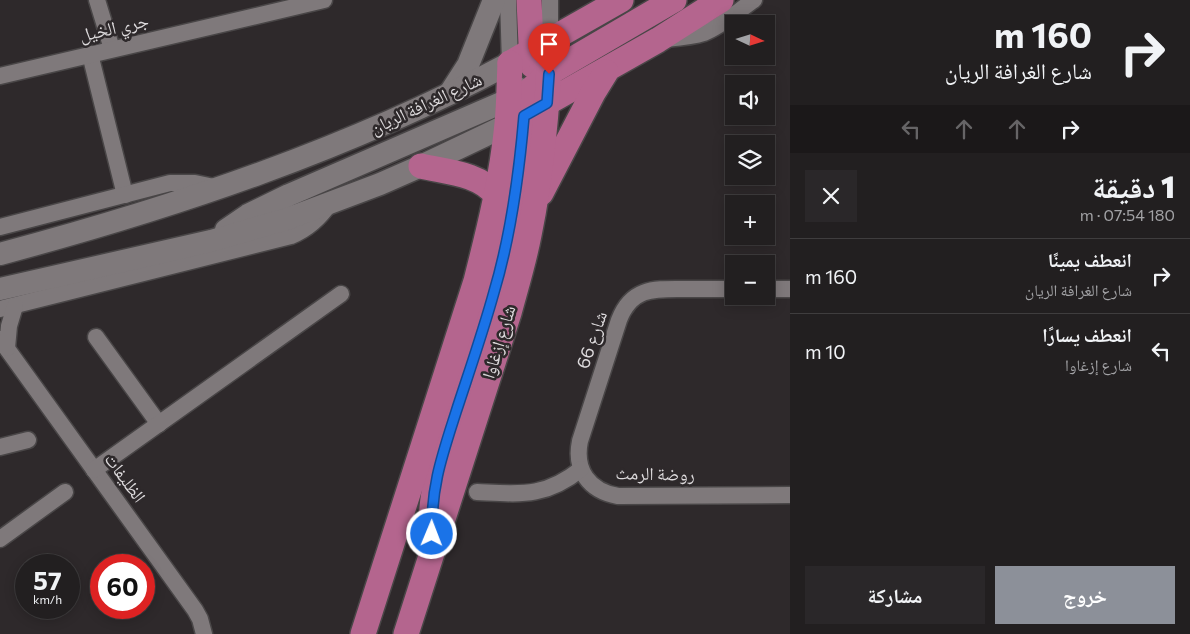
<!DOCTYPE html>
<html lang="ar">
<head>
<meta charset="utf-8">
<style>
	:root { --surface:#221f20; --page:#2a2729; --text:#f1f3f6; --muted:#a2a2a5; --line:#3f3d3e; --accent:#8c9099 }
	body { margin:0; font-family:Commissioner,"Noto Naskh Arabic",sans-serif; background:var(--page); color:var(--text); direction:rtl; height:100vh; display:flex; flex-direction:column; font-size:19px; white-space:nowrap }
	* { box-sizing:border-box; margin:0 }
	p { font-size:16px; color:var(--muted) }
	.icon { flex:none; width:28px; height:28px; fill:none; stroke:currentColor; stroke-width:2; stroke-linecap:round; stroke-linejoin:round }
	.map { position:relative; flex:1; overflow:hidden; direction:ltr }
	.panel { display:flex; flex-direction:column; background:var(--surface); width:400px }
	.panel>* { flex:none }
	.hud { background:#221f20; color:var(--text); overflow:hidden }
	.needle { width:32px; rotate:94deg }
	.fabs { position:absolute; left:725px; top:15px; display:grid; gap:10px }
	.fabs a { display:grid; place-items:center; width:50px; height:50px; border-radius:0px; background:var(--surface); box-shadow:0 2px 12px #0003,0 0 0 1px var(--line); font-size:25px }
	.speed { position:absolute; left:15px; top:554px; display:flex; gap:10px; font-size:25px; font-weight:700; text-align:center }
	.speed>* { display:grid; place-content:center; width:65px; height:65px; border-radius:50%; background:var(--surface); box-shadow:0 2px 12px #0003,0 0 0 1px var(--line); line-height:1 }
	.speed small { font-size:12px; font-weight:400 }
	.speed .limit { border:8px solid #d22; background:#fff; color:#111 }
	.pin { position:absolute; display:grid; place-items:center; width:42px; height:42px; color:#fff; margin:-51px -21px; border-radius:50% 50% 50% 0; rotate:-45deg; box-shadow:0 0 5px #0007 }
	.pin .icon { rotate:45deg }
	.me { position:absolute; width:55px; margin:-28px; rotate:1deg; stroke-linejoin:round; filter:drop-shadow(0 0 4px #0008) }
	.turn { display:flex; align-items:center; gap:18px; height:105px; padding:0 15px; font-size:22px }
	.turn .icon { width:65px; height:65px; stroke-width:2.5 }
	.turn b { display:block; font-size:35px; line-height:42px }
	.lanes { display:flex; align-items:center; height:48px; padding:0 15px; background:#0003; justify-content:center; gap:25px; direction:ltr }
	.lanes .off { opacity:.35 }
	.round { display:grid; place-items:center; flex:none; width:52px; height:52px; border-radius:0px; background:var(--page) }
	.headline { display:flex; align-items:center; justify-content:space-between; height:85px; padding:0 15px }
	h1 { font-size:30px; font-weight:800; line-height:38px }
	.primary-button { display:flex; gap:10px; margin-top:auto; padding:10px 15px }
	.primary-button a { flex:1; height:58px; border-radius:0px; background:var(--accent); color:#fff; font-size:20px; font-weight:800; line-height:58px; text-align:center }
	.primary-button a+a { background:var(--page); color:var(--text) }
	ul { padding:0; list-style:none }
	li { display:flex; align-items:center; gap:15px; height:75px; padding:0 15px; border-top:1px solid var(--line) }
	li div { flex:1 }
	li b { display:block; font-size:19px }
	li em { font-style:normal }
	main { display:flex; flex:1; min-height:0 }
	.map>svg:first-child { display:block }
</style>
</head>
<body>
<main>
<section class="panel">
<div class="hud">
<div class="turn"><svg class="icon" aria-label="right" viewBox="0 0 24 24"><path d="M7 20v-9h11M14 6l5 5-5 5"/></svg><div><b>160 m</b>شارع الغرافة الريان</div></div>
<div class="lanes"><svg class="icon off" aria-label="left" viewBox="0 0 24 24"><path d="M17 20v-9H6M10 6l-5 5 5 5"/></svg><svg class="icon off" aria-label="ahead" viewBox="0 0 24 24"><path d="M12 20V5M6 11l6-6 6 6"/></svg><svg class="icon off" aria-label="ahead" viewBox="0 0 24 24"><path d="M12 20V5M6 11l6-6 6 6"/></svg><svg class="icon" aria-label="right" viewBox="0 0 24 24"><path d="M7 20v-9h11M14 6l5 5-5 5"/></svg></div>
</div>
<div class="headline"><div><h1>1 دقيقة</h1><p>180 m · 07:54</p></div><a class="round"><svg class="icon" aria-label="close" viewBox="0 0 24 24"><path d="M6 6l12 12M18 6L6 18"/></svg></a></div>
<ul>
<li><svg class="icon" aria-label="right" viewBox="0 0 24 24"><path d="M7 20v-9h11M14 6l5 5-5 5"/></svg><div><b>انعطف يمينًا</b><p>شارع الغرافة الريان</p></div><em>160 m</em></li>
<li><svg class="icon" aria-label="left" viewBox="0 0 24 24"><path d="M17 20v-9H6M10 6l-5 5 5 5"/></svg><div><b>انعطف يسارًا</b><p>شارع إزغاوا</p></div><em>10 m</em></li>
</ul>
<div class="primary-button"><a>خروج</a><a>مشاركة</a></div>
</section>
<div class="map">
<svg width="790" height="634" viewBox="0 0 790 634">
	<rect width="100%" height="100%" fill="#2e292b"/>
	<g fill="none" stroke-linecap="round" stroke-linejoin="round">
		<defs>
			<g id="minor">
				<polyline points="97,0 112,49"/>
				<polyline points="508,0 510,63"/>
				<polyline points="550,0 550,40"/>
				<path d="M666,39C678,38 692,37 704,33C722,26 738,11 754,0"/>
				<polyline points="90,54 125,195"/>
				<polyline points="0,76 324,0"/>
				<polyline points="0,227 170,183 195,183 219,188"/>
				<path d="M734,289C718,289 702,289 687,289C656,289 632,286 619,320L580,441C574,470 589,491 618,496L790,495"/>
				<polyline points="766,289 790,289"/>
				<path d="M0,309L291,236C308,229 320,218 330,203"/>
				<polyline points="96,337 159,424"/>
				<polyline points="0,339 195,610 200,619 204,634"/>
				<polyline points="7,348 9,326 15,306"/>
				<polyline points="0,447 28,440"/>
				<polyline points="94,470 341,294"/>
				<path d="M477,492C520,494 545,498 581,469"/>
				<polyline points="0,539 65,492"/>
			</g>
			<g id="secondary">
				<polyline points="450,93 468,65 494,0"/>
				<polyline points="226,230 248,215 289,195 508,100 520,89"/>
				<path d="M0,254C176,207 349,149 510,63"/>
				<polyline points="0,289 211,241 287,219 380,184 421,166 507,125"/>
			</g>
			<g id="primary">
				<polyline points="529,0 532,65"/>
				<polyline points="510,63 621,0"/>
				<polyline points="536,109 658,40 721,0"/>
				<polyline points="508,123 516,108 529,91 549,73 674,0"/>
				<path d="M421,166C446,172 479,173 496,195"/>
				<polyline points="541,193 593,93 606,72"/>
				<path d="M431,527C431,489 442,455 454,420C464,388 474,357 484,325C505,259 517,193 523,124"/>
				<path d="M363,634L476,281C489,230 502,177 507,124C509,104 509,83 510,63"/>
				<path d="M406,634L509,313C516,287 524,261 529,235C542,171 548,105 550,40"/>
			</g>
		</defs>
		<use href="#minor" stroke="#494647" stroke-width="19"/>
		<use href="#secondary" stroke="#494647" stroke-width="25"/>
		<use href="#primary" stroke="#494647" stroke-width="28"/>
		<use href="#minor" stroke="#7f797b" stroke-width="16"/>
		<use href="#secondary" stroke="#7f797b" stroke-width="22"/>
		<use href="#primary" stroke="#b4658e" stroke-width="25"/>
	</g>
	<g fill="none" stroke-linecap="round" stroke-linejoin="round">
		<defs>
			<path id="route" d="M432,534C431,486 442,456 456,412C469,372 483,332 494,292C511,235 519,175 524,116L547,103L549,74"/>
		</defs>
		<use href="#route" stroke="#114b97" stroke-width="12"/>
		<use href="#route" stroke="#1a73e8" stroke-width="9"/>
	</g>
	<g text-anchor="middle" stroke-width="5" stroke-linejoin="round" paint-order="stroke">
		<g font-size="18" fill="#dcd9db" stroke="#2e292b">
			<text transform="translate(114 28) rotate(-13)" y="6">جري الخيل</text>
			<text transform="translate(426 104) rotate(-25)" y="6">شارع الغرافة الريان</text>
			<text transform="translate(592 340) rotate(-71)" y="6">شارع 66</text>
			<text transform="translate(499 342) rotate(-73)" y="6">شارع إزغاوا</text>
			<text transform="translate(655 474) rotate(1)" y="6">روضة الرمث</text>
			<text transform="translate(125 478) rotate(54)" y="6">الظليفات</text>
		</g>
	</g>
</svg>
<div class="fabs">
<a><svg class="needle" viewBox="-14 -14 28 28"><path d="M0-13l5 13h-10z" fill="#e53935"/><path d="M0 13l5-13h-10z" fill="#a2a2a5"/></svg></a>
<a><svg class="icon" aria-label="sound" viewBox="0 0 24 24"><path d="M4 9h4l5-4v14l-5-4H4zM17 9q2 3 0 6"/></svg></a>
<a><svg class="icon" aria-label="layers" viewBox="0 0 24 24"><path d="M12 4l9 5-9 5-9-5zM3 14l9 5 9-5"/></svg></a>
<a>+</a>
<a>−</a>
</div>
<div class="speed"><div>57<small>km/h</small></div><div class="limit">60</div></div>
<div class="pin" style="left:549px;top:74px;background:#d93025"><svg class="icon" aria-label="arrive" viewBox="0 0 24 24"><path d="M6 21V4h12l-3 4 3 4H6"/></svg></div>
<svg class="me" style="left:432px;top:534px" viewBox="-20 -20 40 40"><circle r="17" fill="#1a73e8" stroke="#fff" stroke-width="3"/><path d="M0-11L8 9 0 5-8 9z" fill="#fff"/></svg>
</div>
</main>
</body>
</html>
